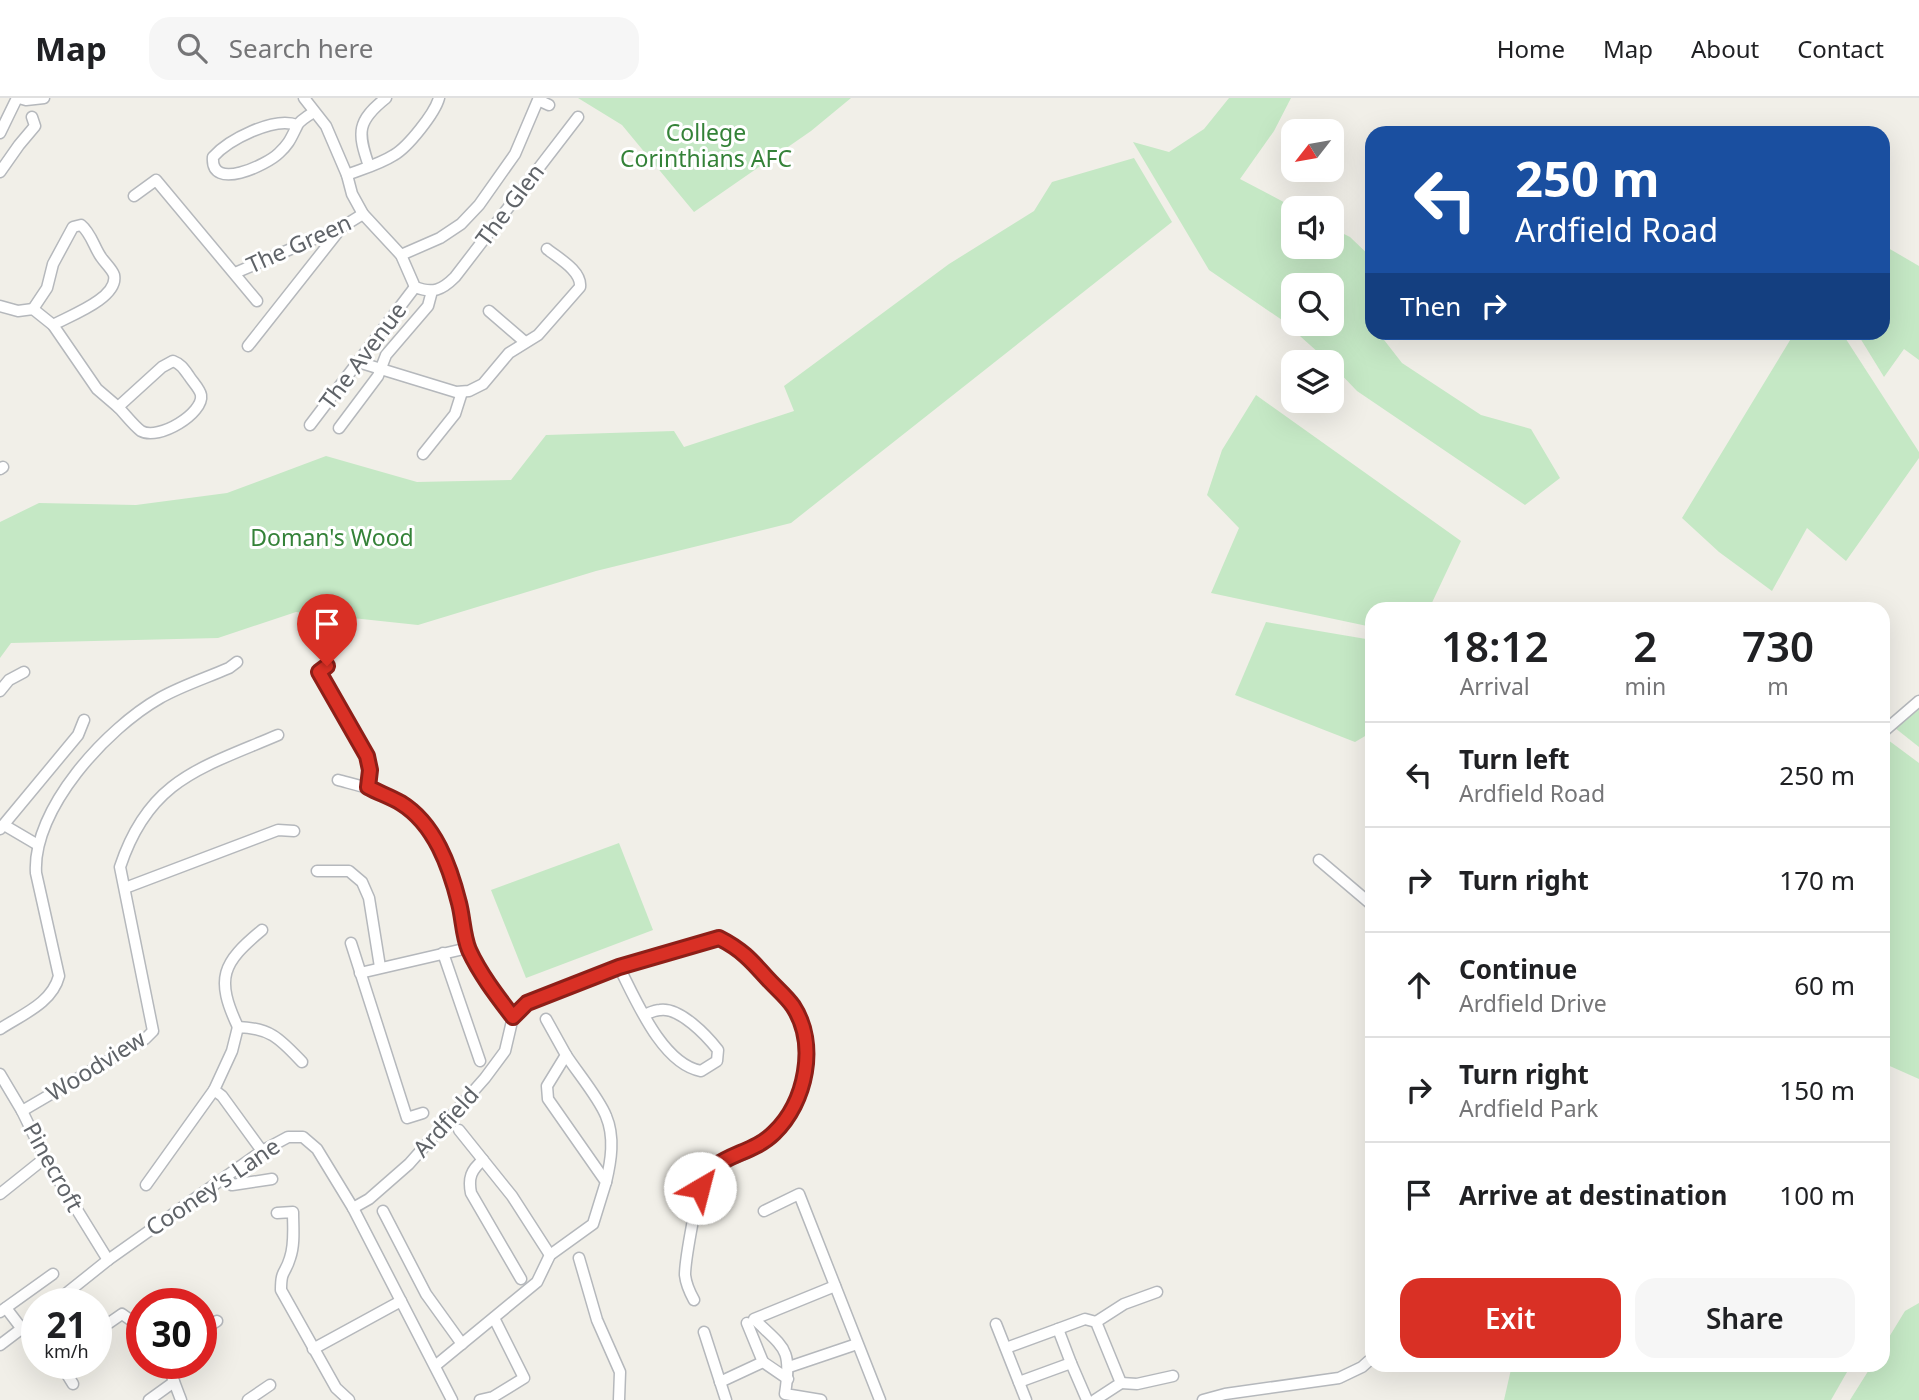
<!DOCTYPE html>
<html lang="en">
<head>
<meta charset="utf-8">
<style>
	:root { --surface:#fff; --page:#f6f6f6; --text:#202124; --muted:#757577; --line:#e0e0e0; --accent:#d93025 }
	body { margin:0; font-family:"Noto Sans",sans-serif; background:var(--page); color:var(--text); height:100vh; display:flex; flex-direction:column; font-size:26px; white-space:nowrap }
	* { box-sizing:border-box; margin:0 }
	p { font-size:23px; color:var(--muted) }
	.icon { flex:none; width:38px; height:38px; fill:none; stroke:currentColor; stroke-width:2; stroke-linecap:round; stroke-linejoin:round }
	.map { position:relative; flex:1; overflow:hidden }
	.details { position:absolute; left:1365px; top:504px; width:525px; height:770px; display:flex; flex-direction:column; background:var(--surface); border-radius:21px; box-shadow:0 7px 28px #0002 }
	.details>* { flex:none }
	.guide { position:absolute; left:1365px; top:28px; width:525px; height:214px; border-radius:21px; box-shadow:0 7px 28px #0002; background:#1a4fa0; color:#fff; overflow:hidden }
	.needle { width:46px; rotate:239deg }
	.buttons { position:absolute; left:1281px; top:21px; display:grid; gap:14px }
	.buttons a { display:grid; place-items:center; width:63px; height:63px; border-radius:14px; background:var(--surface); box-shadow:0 7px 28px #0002; font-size:35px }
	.speed { position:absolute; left:21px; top:1190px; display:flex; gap:14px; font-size:35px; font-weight:700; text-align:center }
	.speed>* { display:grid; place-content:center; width:91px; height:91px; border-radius:50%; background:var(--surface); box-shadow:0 7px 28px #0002; line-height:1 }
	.speed small { font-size:18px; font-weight:400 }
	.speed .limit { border:10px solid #d22; background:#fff; color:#111 }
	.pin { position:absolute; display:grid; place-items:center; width:60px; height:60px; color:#fff; margin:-72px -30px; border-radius:50% 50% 50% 0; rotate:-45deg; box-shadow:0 0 7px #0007 }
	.pin .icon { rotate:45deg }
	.me { position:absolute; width:77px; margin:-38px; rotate:37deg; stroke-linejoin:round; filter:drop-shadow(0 0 5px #0008) }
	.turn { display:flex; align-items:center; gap:24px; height:147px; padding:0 35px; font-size:32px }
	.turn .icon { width:91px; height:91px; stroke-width:2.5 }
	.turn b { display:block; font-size:49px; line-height:60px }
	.then { display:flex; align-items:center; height:66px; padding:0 35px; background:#0003; gap:14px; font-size:26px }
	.eta { display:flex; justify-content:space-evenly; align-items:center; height:119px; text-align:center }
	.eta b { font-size:42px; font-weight:600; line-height:49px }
	.button { display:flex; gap:14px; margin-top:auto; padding:14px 35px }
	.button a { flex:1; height:80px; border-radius:21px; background:var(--accent); color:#fff; font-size:28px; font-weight:600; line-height:80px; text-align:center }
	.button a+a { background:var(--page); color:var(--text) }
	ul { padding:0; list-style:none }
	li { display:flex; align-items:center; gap:21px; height:105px; padding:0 35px; border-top:2px solid var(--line) }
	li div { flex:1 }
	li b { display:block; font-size:26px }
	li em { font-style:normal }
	header { display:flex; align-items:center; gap:42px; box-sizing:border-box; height:98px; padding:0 35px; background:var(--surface); border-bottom:2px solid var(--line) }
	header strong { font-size:33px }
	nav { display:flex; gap:38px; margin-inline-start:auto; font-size:24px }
	.search { width:490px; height:63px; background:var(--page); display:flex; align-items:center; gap:18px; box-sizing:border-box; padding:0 24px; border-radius:21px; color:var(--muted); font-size:26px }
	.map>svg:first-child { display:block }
</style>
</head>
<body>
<header>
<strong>Map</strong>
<div class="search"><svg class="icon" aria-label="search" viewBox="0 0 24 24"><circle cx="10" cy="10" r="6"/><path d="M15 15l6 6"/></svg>Search here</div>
<nav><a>Home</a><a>Map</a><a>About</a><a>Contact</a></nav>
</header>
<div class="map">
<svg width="1919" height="1302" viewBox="0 0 1919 1302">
	<rect width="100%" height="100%" fill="#f1efe8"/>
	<g fill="#c5e8c5" fill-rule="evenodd">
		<polygon points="578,0 851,0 811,33 694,114 622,27"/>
		<path d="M1229,0H1291L1274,33L1240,81L1295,110H1293V149H1332V130L1350,139L1372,160V234L1381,235V238L1402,265L1481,317L1531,331L1560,380L1525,407L1357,293L1332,267V264H1329L1282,222L1209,172L1133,44L1169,54L1204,31ZM1293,187H1332V226H1293Z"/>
		<polygon points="1134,60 1172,124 791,425 596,473 418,527 296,514 218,540 11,545 0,560 0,424 39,405 136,407 227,395 326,358 417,384 511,382 546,337 674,333 684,349 794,313 784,288 949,166 1034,113 1052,84"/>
		<polygon points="1883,147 1919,168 1919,262 1904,251 1884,279 1857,235 1883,234"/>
		<polygon points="1795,234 1842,235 1919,354 1919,360 1846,463 1807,430 1772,493 1719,454 1682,420"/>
		<polygon points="1256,297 1461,443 1429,511 1372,511 1372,529 1211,495 1239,430 1207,397 1222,352"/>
		<polygon points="1266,524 1372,542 1372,634 1355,644 1235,597"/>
		<polygon points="1919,609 1919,649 1895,630"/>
		<polygon points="1888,642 1919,665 1919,981 1883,965 1883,899 1888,888 1883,887 1883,645"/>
		<polygon points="619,745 653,832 526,880 491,792"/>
		<polygon points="1919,1205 1919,1302 1850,1302 1872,1267 1883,1267 1883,1249 1905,1213"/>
		<polygon points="1512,1267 1851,1267 1831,1302 1504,1302"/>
	</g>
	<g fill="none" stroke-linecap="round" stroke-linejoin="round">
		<defs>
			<g id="minor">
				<polyline points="19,0 26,2 44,0"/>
				<path d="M304,0L326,28L347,77L352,96L363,116L401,157L415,189C433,196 442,192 455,179L578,19"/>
				<path d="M297,27C274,18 228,42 213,59C210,94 267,67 279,55C289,46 291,40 297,28C299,23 309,17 314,14"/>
				<polyline points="0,35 17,0"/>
				<path d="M369,68C357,34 357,23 386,0"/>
				<polyline points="0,74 19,47 35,28 32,19"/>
				<path d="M347,77C362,71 380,66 394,57C408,49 435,15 439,0"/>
				<polyline points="134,98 156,82 257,203"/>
				<polyline points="401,157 440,140 461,126 479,107 515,56 538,2 549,7"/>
				<polyline points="235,175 342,129 363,116"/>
				<polyline points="0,208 18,213 33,211 53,227 97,291 118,309"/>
				<path d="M33,211L47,190L53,166L73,129L81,127C91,135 94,149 101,159C105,165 112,171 114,177C119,200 69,218 53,227"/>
				<polyline points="489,213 525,244"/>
				<polyline points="248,248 342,129"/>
				<path d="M173,263C181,266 184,271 189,278C192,283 200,291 201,297C204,315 159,343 141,333C133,327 125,316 118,309L162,269Z"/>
				<path d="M358,264L456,294L469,293L483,286L509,255L538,237L580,189C582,173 558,160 547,151"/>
				<polyline points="310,327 415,189"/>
				<polyline points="339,330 378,278 386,257 428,208 432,193"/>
				<polyline points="423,356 455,316 462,294"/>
				<polyline points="0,371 3,369"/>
				<polyline points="327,568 319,574 367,658 370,672 368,689"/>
				<polyline points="0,593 9,582 24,574"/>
				<polyline points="1883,634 1919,603"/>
				<path d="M338,682C360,688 385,693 404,707C450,739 458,799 468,850"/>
				<polyline points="4,727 38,747"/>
				<polyline points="0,731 78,637 84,622"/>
				<polyline points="1319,762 1372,807"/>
				<polyline points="317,773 349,773 362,784 369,800 380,869"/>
				<polyline points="125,790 278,732 294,733"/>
				<polyline points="351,845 407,1020 423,1015"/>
				<polyline points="443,855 480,963"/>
				<path d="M619,869C636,902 662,966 701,973L717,963L718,952C707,938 680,909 660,912C655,912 649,915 644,917"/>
				<polyline points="360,875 468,850 487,883 513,919"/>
				<path d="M513,919L527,906L619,869L719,840C725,843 732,846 738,850C755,862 799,912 804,932C813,967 799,1013 773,1036C764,1046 749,1054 737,1059C725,1063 713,1065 705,1077C698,1087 685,1163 685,1177C686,1186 689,1193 694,1202"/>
				<path d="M238,929C215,880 222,865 262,832"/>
				<path d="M0,931C23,916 52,905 59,878L36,775C32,711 107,630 160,600C181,588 206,580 229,570L237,564"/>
				<path d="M566,957C577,974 599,1000 606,1018C615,1039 611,1063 606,1084"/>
				<polyline points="0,976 22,1013 45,1060 108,1162"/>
				<path d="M214,992L232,953L238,929C271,930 280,941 302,964"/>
				<path d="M22,1013L145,941L153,933L120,769C149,681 201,670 278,637"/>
				<polyline points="459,1032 512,1098 550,1157"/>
				<path d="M483,1062C471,1072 468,1080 471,1095L521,1181"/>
				<polyline points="227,1079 232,1087 272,1081"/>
				<polyline points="146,1087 214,992 222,998 262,1053"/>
				<polyline points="0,1096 45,1060"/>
				<polyline points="353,1110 369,1101 409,1066 485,980 505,953 513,919"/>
				<polyline points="383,1113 426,1196 462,1246"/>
				<polyline points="764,1113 799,1096 880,1302"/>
				<path d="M277,1115L293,1114C293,1129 295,1146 290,1160C285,1177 281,1171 281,1192L336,1290L349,1302"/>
				<polyline points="579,1160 597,1222 620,1274 619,1302"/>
				<polyline points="53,1206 108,1162 262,1053 288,1039 303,1039 317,1051 353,1110 452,1302"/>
				<polyline points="6,1210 22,1231"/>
				<polyline points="0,1214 53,1176"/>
				<polyline points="1096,1224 1124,1206 1157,1194"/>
				<polyline points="747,1225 763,1264"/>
				<polyline points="996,1226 1026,1302"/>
				<polyline points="1058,1231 1085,1221 1096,1224 1121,1285 1095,1302"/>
				<polyline points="201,1233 217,1223"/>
				<polyline points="96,1234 122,1216 142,1230"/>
				<polyline points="704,1234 726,1302"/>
				<polyline points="0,1247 37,1219"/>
				<polyline points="1006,1250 1058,1231 1071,1265 1019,1284"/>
				<polyline points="313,1251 401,1203"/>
				<polyline points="60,1265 73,1286"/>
				<polyline points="167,1265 181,1302"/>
				<polyline points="1071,1265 1087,1302"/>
				<polyline points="435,1268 537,1184 550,1157 593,1126 606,1084 548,1001 547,988 566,957 546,921"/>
				<polyline points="789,1269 857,1246"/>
				<polyline points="720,1284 763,1264 788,1281"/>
				<polyline points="1121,1285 1137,1286 1173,1278"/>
				<polyline points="149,1302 174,1284"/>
				<polyline points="248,1302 270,1287"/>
				<polyline points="480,1302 493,1299 524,1280 494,1220"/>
				<path d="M821,1302L785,1296C792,1250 785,1251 754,1221L835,1188"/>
				<polyline points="1203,1302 1225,1296 1339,1280 1362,1269 1372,1260"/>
			</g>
		</defs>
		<use href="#minor" stroke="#b5b8bc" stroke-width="13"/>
		<use href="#minor" stroke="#fff" stroke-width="10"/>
	</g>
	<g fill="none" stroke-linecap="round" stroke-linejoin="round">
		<defs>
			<path id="route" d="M327,568L319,574L367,658L370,672L368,689C379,695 391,699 401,705C435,726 450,769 459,805C463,820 463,838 469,852C480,876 497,898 513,919L527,905L619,869L719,840C741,851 751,862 767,880C775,889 786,898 793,908C818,946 806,1004 774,1035C750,1059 710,1056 700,1090"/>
		</defs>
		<use href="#route" stroke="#8d1f18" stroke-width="18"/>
		<use href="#route" stroke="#d93025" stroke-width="12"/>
	</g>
	<g text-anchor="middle" stroke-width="6" stroke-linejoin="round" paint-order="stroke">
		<g font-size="23" fill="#348238" stroke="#fff">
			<text x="706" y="43">College<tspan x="706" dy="26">Corinthians AFC</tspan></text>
			<text x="332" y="448">Doman's Wood</text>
		</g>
		<g font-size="23" fill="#5f6368" stroke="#fff">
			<text transform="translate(510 107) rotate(-53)" y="8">The Glen</text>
			<text transform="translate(299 146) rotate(-24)" y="8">The Green</text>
			<text transform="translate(363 258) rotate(-53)" y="8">The Avenue</text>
			<text transform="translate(96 968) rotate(-32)" y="8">Woodview</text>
			<text transform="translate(446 1024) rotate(-48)" y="8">Ardfield</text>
			<text transform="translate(53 1069) rotate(61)" y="8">Pinecroft</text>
			<text transform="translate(213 1089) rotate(-34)" y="8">Cooney's Lane</text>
		</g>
	</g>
</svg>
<div class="buttons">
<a><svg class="needle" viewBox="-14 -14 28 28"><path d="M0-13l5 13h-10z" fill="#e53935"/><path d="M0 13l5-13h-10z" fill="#757577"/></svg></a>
<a><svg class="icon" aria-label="sound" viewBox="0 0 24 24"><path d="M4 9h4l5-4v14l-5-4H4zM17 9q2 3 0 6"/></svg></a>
<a><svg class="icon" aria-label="search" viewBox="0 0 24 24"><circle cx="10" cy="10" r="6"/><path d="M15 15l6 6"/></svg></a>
<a><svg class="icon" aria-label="layers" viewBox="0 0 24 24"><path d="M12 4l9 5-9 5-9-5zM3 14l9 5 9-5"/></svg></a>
</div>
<div class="speed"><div>21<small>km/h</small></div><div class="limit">30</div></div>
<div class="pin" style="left:327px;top:568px;background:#d93025"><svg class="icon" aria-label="arrive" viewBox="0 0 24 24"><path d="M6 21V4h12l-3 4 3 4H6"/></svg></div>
<svg class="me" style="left:700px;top:1090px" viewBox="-20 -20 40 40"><circle r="19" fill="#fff"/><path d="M0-13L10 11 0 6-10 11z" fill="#d93025"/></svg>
<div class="guide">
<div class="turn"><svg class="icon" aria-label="left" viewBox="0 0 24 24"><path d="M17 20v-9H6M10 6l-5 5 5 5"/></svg><div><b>250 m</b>Ardfield Road</div></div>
<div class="then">Then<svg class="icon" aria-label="right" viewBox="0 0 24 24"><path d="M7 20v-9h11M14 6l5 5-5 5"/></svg></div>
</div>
<section class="details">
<div class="eta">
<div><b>18:12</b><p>Arrival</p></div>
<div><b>2</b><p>min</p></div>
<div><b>730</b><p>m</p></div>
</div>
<ul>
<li><svg class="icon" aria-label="left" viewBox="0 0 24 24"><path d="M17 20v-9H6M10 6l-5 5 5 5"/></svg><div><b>Turn left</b><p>Ardfield Road</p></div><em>250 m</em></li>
<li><svg class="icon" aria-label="right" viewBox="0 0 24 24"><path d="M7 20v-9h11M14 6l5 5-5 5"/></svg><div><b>Turn right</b></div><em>170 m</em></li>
<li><svg class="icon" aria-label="ahead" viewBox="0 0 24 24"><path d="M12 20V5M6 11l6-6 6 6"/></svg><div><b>Continue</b><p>Ardfield Drive</p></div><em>60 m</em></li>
<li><svg class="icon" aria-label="right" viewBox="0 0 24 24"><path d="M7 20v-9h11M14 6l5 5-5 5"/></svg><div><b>Turn right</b><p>Ardfield Park</p></div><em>150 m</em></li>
<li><svg class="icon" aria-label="arrive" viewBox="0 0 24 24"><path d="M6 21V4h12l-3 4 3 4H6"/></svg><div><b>Arrive at destination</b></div><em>100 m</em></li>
</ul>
<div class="button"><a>Exit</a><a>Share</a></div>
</section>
</div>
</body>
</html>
